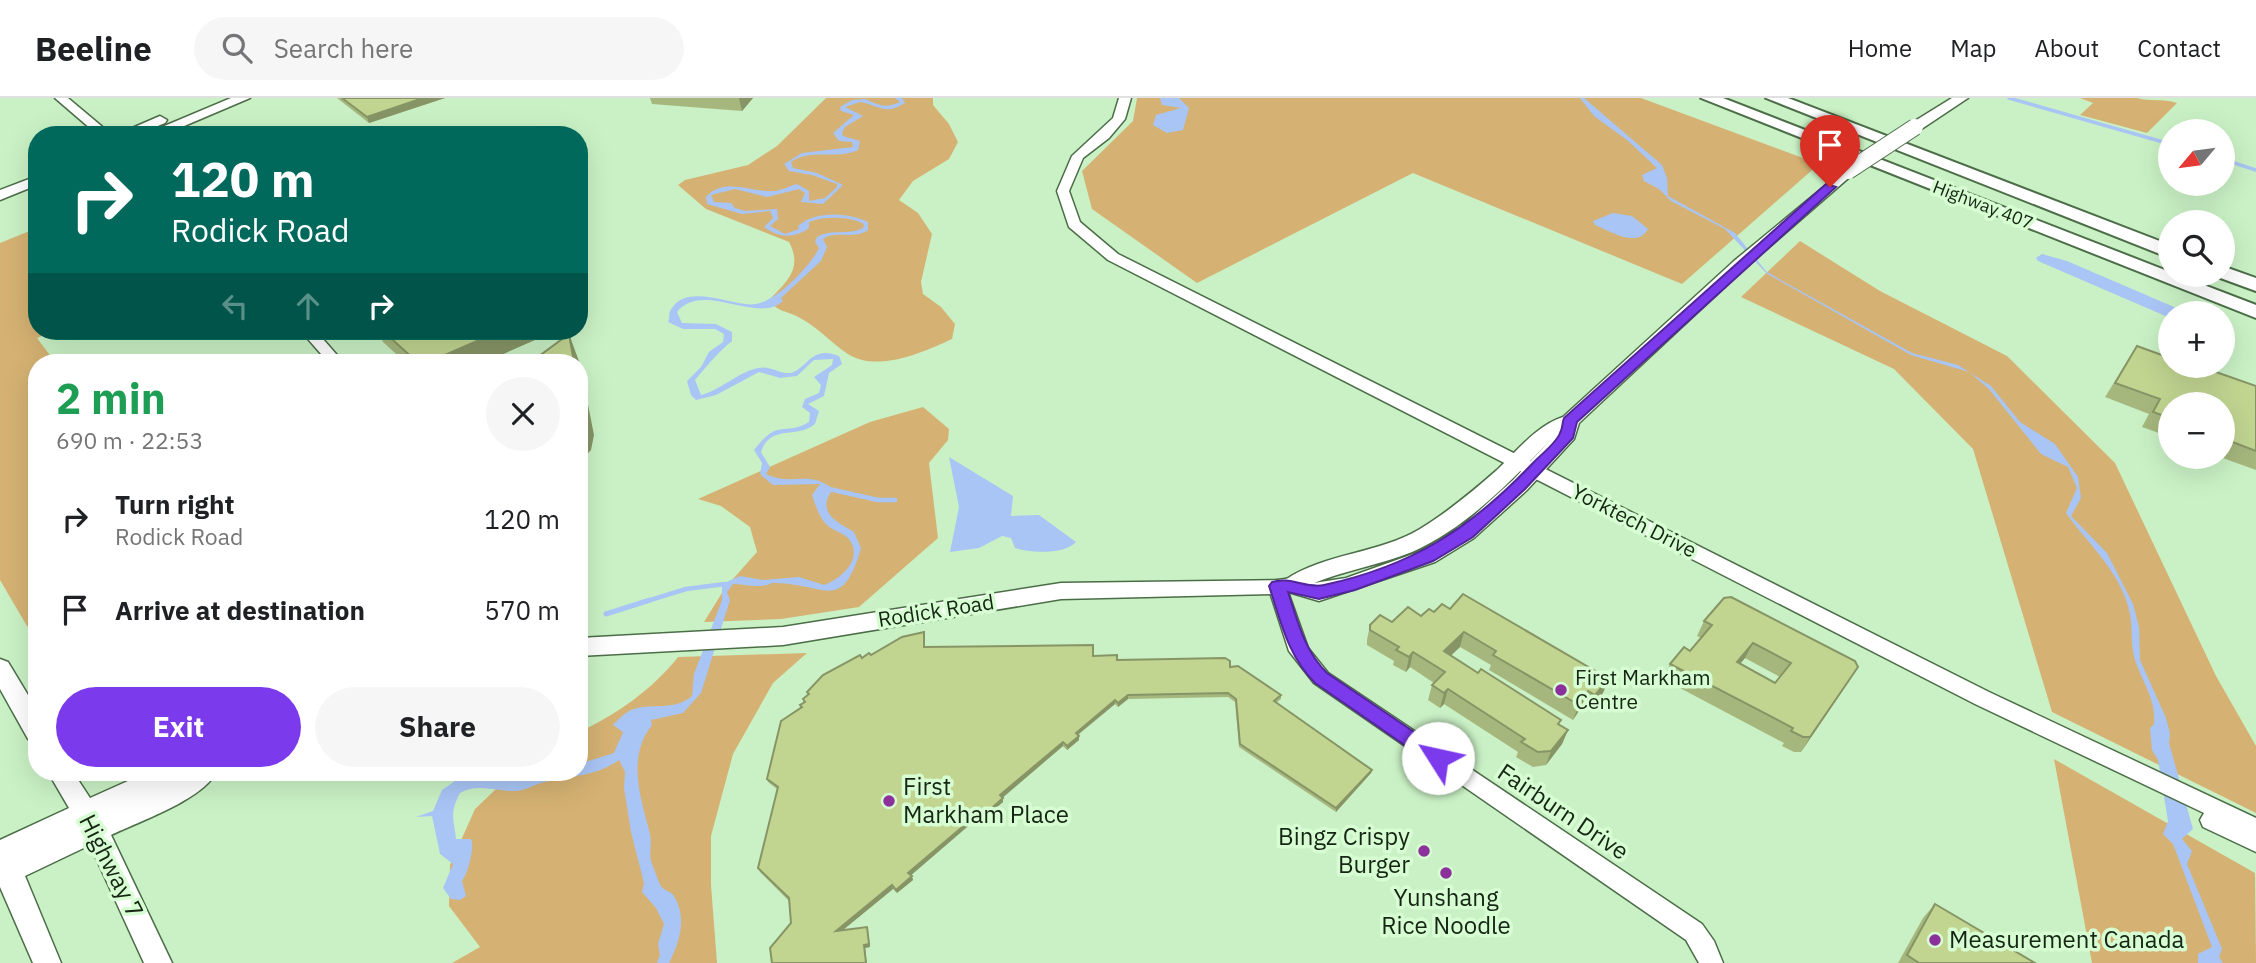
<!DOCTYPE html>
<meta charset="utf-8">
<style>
body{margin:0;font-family:"IBM Plex Sans",sans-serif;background:#f6f6f6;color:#202124;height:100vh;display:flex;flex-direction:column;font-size:26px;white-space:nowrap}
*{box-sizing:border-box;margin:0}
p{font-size:23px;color:#757577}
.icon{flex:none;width:38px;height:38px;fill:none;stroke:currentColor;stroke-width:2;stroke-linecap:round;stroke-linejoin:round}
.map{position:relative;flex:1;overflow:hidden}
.details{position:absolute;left:28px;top:256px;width:560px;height:427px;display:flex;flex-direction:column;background:#fff;border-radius:28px;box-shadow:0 7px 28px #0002}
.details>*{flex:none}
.guide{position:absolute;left:28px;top:28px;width:560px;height:214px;border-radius:28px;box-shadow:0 7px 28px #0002;background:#00695c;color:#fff;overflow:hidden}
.needle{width:46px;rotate:241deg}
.tools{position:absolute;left:2158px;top:21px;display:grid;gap:14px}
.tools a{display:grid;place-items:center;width:77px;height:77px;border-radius:50%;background:#fff;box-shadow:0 7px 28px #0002;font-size:35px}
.pin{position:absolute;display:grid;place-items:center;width:60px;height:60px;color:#fff;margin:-72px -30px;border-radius:50% 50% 50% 0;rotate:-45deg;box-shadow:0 0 7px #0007}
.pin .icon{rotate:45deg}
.me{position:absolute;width:77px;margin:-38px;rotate:305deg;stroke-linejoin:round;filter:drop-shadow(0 0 5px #0008)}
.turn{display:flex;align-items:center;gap:24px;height:147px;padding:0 28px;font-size:32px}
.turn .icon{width:91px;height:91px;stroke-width:2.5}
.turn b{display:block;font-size:49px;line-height:60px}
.lanes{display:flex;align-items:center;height:66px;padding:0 28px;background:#0003;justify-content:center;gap:35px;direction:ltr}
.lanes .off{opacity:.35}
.round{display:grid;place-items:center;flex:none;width:74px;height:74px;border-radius:37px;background:#f6f6f6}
.head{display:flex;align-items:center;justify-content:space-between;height:119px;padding:0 28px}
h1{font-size:42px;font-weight:700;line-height:52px;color:#1e9e55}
.button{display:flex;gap:14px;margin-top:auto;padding:14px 28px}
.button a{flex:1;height:80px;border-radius:42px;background:#7c3aed;color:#fff;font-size:28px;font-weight:700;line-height:80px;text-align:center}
.button a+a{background:#f6f6f6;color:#202124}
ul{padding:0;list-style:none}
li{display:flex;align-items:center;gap:21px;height:91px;padding:0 28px}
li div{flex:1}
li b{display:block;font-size:26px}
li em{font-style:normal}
header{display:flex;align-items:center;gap:42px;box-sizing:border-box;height:98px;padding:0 35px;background:#fff;border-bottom:2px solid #e0e0e0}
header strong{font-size:33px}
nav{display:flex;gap:38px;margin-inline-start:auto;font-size:24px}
.search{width:490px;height:63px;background:#f6f6f6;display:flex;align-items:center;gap:18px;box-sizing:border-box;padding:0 24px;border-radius:38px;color:#757577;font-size:26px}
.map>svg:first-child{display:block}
</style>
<header>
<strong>Beeline</strong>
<div class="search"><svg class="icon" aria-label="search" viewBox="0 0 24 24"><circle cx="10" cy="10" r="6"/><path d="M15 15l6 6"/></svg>Search here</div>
<nav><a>Home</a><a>Map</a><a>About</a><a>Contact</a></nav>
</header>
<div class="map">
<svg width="2256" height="865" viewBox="0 0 2256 865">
<rect width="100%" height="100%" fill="#caf1c5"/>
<g fill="#d5b273">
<path d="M826,0H933V7L949,26L958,44L949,61L913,83L899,102L918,115L932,136L921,184L923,196L941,209L955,226L952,241C924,254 877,275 848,256C831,245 818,229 800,220C787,212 778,215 769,202C787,184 803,170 789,144L706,111L678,87L685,82L748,67L777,48Z"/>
<polygon points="1137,0 1641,0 1819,66 1682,186 1413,75 1197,185 1092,111 1082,73 1133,23"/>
<path d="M2137,0C2151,4 2162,0 2177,5L2147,35L2080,17L2093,5L2080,0Z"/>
<polygon points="37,130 37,233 54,233 37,240 55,264 37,264 37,545 0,482 0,145"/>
<polygon points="1800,143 1880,193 2007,258 2115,365 2216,578 2256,648 2256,715 2052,614 1973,351 1894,271 1741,199"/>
<polygon points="923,309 949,331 948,342 929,365 938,440 859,509 781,521 704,524 725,490 757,454 750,429 721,408 698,401 870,324"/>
<path d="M807,555L773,585L733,656L711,738V787L717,865H452L480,849L449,808L450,767L475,711L514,674H579V634C616,617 653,591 678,559Z"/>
<polygon points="2054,661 2255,775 2256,865 2092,865"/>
</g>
<g fill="#a9c5f5">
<path d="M895,0H902L905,5C884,18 879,7 860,4L845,9L863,18L845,29L842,35L843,38L860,43L858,52C837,62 810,50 791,64L793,70L817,75L843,87L823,106L801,104L805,95L799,91L767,99L735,91L711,97L714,104L731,105L735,110L745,113L777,111L778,121L770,128L785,136L799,131L798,128C815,113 846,114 868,124V132C854,142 836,132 823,141L827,149L821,163L781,200L783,203C757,227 703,182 677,214L682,225L716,226L732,234V243C717,255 707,268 695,282L701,297C721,292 738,274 758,270C771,267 778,276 791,275C809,269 811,247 839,258L842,266L829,275L824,298L808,306L819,313L815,326C797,341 770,326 761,354L770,369L766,376C793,389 808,371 833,391C816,414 835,423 854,434L861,450C842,516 825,486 777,485C768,484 774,486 766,487C756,490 743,486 733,486L727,494L730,502L701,595L683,615L651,622L652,627C626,660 641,700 650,736C652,745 649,755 651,763C652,766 660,787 661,788C664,793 671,793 674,798C687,820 680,843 669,865H657L660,857L658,846L664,826L656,810L642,794L644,785L631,734L624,690L625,674L619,662C595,679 573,677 545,684C534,686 526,693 514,693C494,693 478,685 460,695C449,716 454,721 456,741H471C475,749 468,775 462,783L466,798L460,802L451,801L443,790L453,766L440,756L432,718L416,719L433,713L442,692L468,674L508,677L579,674V666L614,655L623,634L613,627C618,622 624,615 631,612C651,604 674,614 692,598L694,576L722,502V486L740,478L763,482L799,479L824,487C841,481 864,461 849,441C843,434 832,433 826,426C819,419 815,406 812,397L820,386L773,387L760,376L762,365L754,352C779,319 784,339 809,324L810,315L802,309L805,301L819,295L821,287L814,279L832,267L833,261L814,262L797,278L780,280L759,274L716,297L696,302L691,297L687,283L701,269L709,254L723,244L724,236L715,231H683L668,224C671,218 667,216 672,210C689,184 735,210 756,206C777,203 811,167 819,150L815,144L817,139C833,130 848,138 863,130L864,126C850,118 824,118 809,124V130C794,141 779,140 764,129L773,120L770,113L742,116L707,106L706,99C724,78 752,95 775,93C782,92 790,88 797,86L809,93V103L825,100L837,89V86L812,77L789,73L784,66L802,55L853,49L852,44L839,43L833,35L854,17L841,13L840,9L852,2L865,1C879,7 885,11 900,4Z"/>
<polygon points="1160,0 1179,0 1189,10 1183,32 1167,35 1153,27 1156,17 1181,10 1162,7"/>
<path d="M1580,0H1584L1662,67L1667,80L1668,98L1735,135L1766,173L1779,181L1912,255L1958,267L1991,288L2020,324L2055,346L2078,379L2081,400L2071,418L2107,455L2133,506L2139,529L2140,562L2166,620L2170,636L2169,645L2193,731L2182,741L2192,753L2187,766L2222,851L2219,859L2223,865H2198V856L2212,849L2173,746L2163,736L2168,723L2158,662L2152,652L2150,630L2154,626C2156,602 2144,587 2136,565C2130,549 2133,532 2130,516C2122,475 2089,447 2066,415L2077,390L2068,369L2041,356L1989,291L1969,274L1911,257L1766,175L1725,131L1671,103L1659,91L1644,83L1642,77L1657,70L1627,42L1594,18Z"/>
<path d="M1613,115L1632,118L1648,131C1637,151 1610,133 1595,127L1593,123Z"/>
<polygon points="2042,156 2067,163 2188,215 2170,215 2170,220 2038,163 2036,160"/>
<path d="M949,359L1013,398L1011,418L1039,417L1076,444C1064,457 1030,455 1015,450L1011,440L1002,438L979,450L950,454L959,409Z"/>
</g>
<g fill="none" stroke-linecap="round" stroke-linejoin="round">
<g stroke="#a9c5f5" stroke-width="3.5">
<polyline points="2009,0 2170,46"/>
<polyline points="2222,61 2256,72"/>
</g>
<g stroke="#a9c5f5" stroke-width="4.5">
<polyline points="829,391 878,402 895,402"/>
<polyline points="644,504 686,491 725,486"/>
</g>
<polyline stroke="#a9c5f5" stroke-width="5" points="606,516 650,502"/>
<defs>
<g id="minor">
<polygon points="55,0 68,0 112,37 98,37"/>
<polygon points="1119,0 1131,0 1125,21 1109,40 1083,60 1069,93 1080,124 1118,156 1989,594 2256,720 2256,754 2203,729 2200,722 2204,715 1975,606 1108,162 1069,129 1057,93 1072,58 1113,20"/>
<polygon points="301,233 316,233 343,264 328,264"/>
<polygon points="1292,480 1298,482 1301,487 1298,492 1288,494 1308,550 1328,575 1702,826 1714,843 1723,865 1699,865 1686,842 1314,585 1289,553 1268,488 1271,483"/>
</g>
<g id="major">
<polygon points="231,0 250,0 163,37 143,37"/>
<polygon points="1952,0 1968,0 1920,32 1910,32 1910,26"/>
<polygon points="160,18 167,22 165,25 136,37 116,37"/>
<path d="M1848,69L1855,73L1853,76L1746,169L1579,325L1574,341L1527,392L1474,440L1435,464L1319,503L1285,493L1277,496L1061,501L783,547L579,558V540L783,529L1061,485L1285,482C1325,455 1378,456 1420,431C1448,414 1473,393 1497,372C1518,352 1536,328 1563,319L1734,163ZM1558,334L1513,382L1460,430L1419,454L1346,480L1314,485C1346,472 1380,467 1412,454C1469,429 1516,378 1558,334Z"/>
<polygon points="37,78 37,87 0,102 0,92"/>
<polygon points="0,561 8,564 37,612 37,644 28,641 0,591"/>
<path d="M48,674H73L90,700L148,674H216C204,701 138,724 111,737L172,865H144L90,747L25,778L61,865H33L0,789V742L69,710Z"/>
</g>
<g id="highway">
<polygon points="1701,0 1723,0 2170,174 2170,177 2178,177 2256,207 2256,220"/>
<polygon points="1766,0 1788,0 2170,147 2170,160"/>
<polygon points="2222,168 2256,180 2256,193 2215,178 2222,177"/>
</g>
</defs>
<use href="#minor" stroke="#4b6d47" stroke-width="3"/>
<use href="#major" stroke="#4b6d47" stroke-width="3"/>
<use href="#highway" stroke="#4b6d47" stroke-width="4"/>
<use href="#minor" fill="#fff" fill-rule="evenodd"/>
<use href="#major" fill="#fff" fill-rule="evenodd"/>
<use href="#highway" fill="#fff" fill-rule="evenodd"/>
<defs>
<polyline id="major-bridge" points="1848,73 1915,29"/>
</defs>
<use href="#major-bridge" stroke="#4b6d47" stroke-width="18" stroke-linecap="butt"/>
<use href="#major-bridge" stroke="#fff" stroke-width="16"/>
</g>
<g fill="#a6b77d" fill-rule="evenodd">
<polygon points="337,0 445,0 369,25"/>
<polygon points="650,0 753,0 742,13 652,6"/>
<polygon points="378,233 534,233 537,241 485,264 405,264 383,244"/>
<polygon points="2137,248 2256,288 2256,372 2220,359 2222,359 2222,306 2170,306 2170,339 2142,329 2149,316 2105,299"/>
<polygon points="1429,511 1603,595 1589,612 1582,608 1573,622 1489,572 1491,567 1460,549 1451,557 1568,632 1562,646 1546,667 1533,669 1516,659 1518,654 1444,606 1440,610 1428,602 1432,587 1434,585 1410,569 1406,574 1393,567 1394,563 1367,547 1367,542 1370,527 1392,524 1421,518"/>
<path d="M1704,523L1849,583L1801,654H1794L1782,648L1784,645L1663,581L1670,566L1690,553L1701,540L1697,538ZM1745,560L1780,579L1775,585L1740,566Z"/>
<polygon points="924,534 925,549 1093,558 1117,562 1230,569 1281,597 1281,601 1276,605 1372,672 1371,675 1336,714 1239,649 1235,604 1228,599 1128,601 1118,609 1115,606 1078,637 1079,642 1067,652 1063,648 1002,700 1003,704 976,727 974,723 911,777 913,782 897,795 893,791 843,832 868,832 870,849 865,850 867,865 772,865 791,825 789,803 760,774 758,770 777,691 768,684 767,681 801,610 800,607 804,605 803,601 808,597 807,594 862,560"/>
<polygon points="1935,806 2035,865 1898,865 1923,820"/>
</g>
<g fill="#879566">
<polygon points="423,0 445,0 369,25 367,19"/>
<polygon points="739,0 753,0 742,13"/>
<polygon points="500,233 534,233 537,241 485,264 429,264"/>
<polygon points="569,236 580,266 594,337 591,352 579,365 579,264 574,264"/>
<polygon points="1464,534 1460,549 1440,568 1444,553"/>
<polygon points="1753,545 1745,560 1729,579 1737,564"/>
<polygon points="1413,554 1410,569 1406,574 1409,559"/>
<polygon points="1858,569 1849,583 1801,654 1810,639"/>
<polygon points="1609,581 1603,595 1589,612 1595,597"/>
<polygon points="1448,591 1444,606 1440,610 1444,595"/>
<polygon points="1588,593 1582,608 1573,622 1579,607"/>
<polygon points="1128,597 1128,601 1118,609 1118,605"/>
<polygon points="1115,602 1115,606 1076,638 1076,635"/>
<polygon points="1568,632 1562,646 1546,667 1551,653"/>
<polygon points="1079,638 1079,642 1067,652 1067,648"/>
<polygon points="1063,644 1063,648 1001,701 1000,697"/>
<polygon points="1372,672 1371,675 1336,714 1336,710"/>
<polygon points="1003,700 1003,704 976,727 976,724"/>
<polygon points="973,720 974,723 909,779 908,775"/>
<polygon points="912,778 913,782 897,795 896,792"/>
<polygon points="892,787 893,791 838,836 836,833"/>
<polygon points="867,829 870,849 865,850 866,865 864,847"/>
</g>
<g fill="#c1d591" stroke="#879566" stroke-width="2" fill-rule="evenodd">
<polygon points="342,0 423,0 367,19"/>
<polygon points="383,233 500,233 429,264 417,264"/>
<polygon points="569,236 574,264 531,264"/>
<polygon points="2137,248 2170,260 2170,268 2199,268 2256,288 2256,353 2222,340 2222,306 2170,306 2170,320 2153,314 2160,301 2115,285"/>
<polygon points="579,289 583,307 579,320"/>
<polygon points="1463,496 1609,581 1595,597 1588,593 1579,607 1493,557 1496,553 1464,534 1444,553 1478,575 1481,571 1561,622 1558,626 1568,632 1551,653 1538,654 1521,644 1525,641 1448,591 1444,595 1432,587 1445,574 1413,554 1409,559 1396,552 1399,549 1370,532 1370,527 1380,517 1392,524 1408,509 1421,518 1429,511 1434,514 1442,506 1450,511"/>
<path d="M1731,499L1855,563L1858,569L1810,639H1803L1791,633L1793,630L1670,566L1684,549L1690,553L1712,527L1704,523L1724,500ZM1753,545L1791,565L1775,585L1737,564Z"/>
<polygon points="924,534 924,549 1093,547 1093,558 1117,557 1117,562 1225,560 1230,563 1230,569 1238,568 1281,597 1274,603 1372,672 1336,710 1240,646 1236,601 1228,595 1128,597 1118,605 1115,602 1076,635 1079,638 1067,648 1063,644 1000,697 1003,700 976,724 973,720 908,775 912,778 896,792 892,787 836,833 867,829 869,846 864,847 866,865 772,865 770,850 791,825 789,800 758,770 778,689 767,681 781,623 802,609 800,607 805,604 803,601 809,596 807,594 823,577 860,557 862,560 869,555 871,557 902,539"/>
<polygon points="1935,806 2035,865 1919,865 1907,857"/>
</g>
<path fill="#7c3aed" stroke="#51269a" stroke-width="2" d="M1826,86L1836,89L1577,324L1573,340L1525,391L1473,439L1433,463L1355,492L1319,501L1288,494C1298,524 1304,552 1327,575L1445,655L1448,660L1445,666H1432L1315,585C1288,558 1281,524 1269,488L1272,484C1290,478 1306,491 1324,487C1412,468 1470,431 1532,366C1540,357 1556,346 1560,335C1563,330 1562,325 1564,320Z"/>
<g fill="#8c309b" stroke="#d7fed2" stroke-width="2.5">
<circle cx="1561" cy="592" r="7"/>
<circle cx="889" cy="703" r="7"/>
<circle cx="1424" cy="753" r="7"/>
<circle cx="1446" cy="775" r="7"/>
<circle cx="1935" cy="842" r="7"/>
</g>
<g text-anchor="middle" stroke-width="7" stroke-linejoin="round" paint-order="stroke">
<g font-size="18" fill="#172515" stroke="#d7fed2">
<text transform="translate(1983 107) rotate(21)" y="6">Highway 407</text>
</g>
<g font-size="21" fill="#172515" stroke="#d7fed2">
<text transform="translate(1634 423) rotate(27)" y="7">Yorktech Drive</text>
<text transform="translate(936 513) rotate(-9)" y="7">Rodick Road</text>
</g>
<g font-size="21" fill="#172515" stroke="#d7fed2" text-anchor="start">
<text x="1575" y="587">First Markham<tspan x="1575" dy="24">Centre</tspan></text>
</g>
<g font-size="24" fill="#172515" stroke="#d7fed2" text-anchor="start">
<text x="903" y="697">First<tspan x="903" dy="28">Markham Place</tspan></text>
<text x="1410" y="747" text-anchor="end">Bingz Crispy<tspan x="1410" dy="28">Burger</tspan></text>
<text x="1446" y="808" text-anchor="middle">Yunshang<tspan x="1446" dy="28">Rice Noodle</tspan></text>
<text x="1949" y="850">Measurement Canada</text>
</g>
<g font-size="24" fill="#172515" stroke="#d7fed2">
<text transform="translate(1563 714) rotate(34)" y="8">Fairburn Drive</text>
<text transform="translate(111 768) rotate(63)" y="8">Highway 7</text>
</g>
</g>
</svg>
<div class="tools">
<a><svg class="needle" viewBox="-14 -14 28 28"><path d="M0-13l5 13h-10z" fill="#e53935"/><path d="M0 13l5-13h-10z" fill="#757577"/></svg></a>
<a><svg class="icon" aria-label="search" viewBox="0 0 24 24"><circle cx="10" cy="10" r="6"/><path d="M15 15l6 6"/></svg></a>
<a>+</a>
<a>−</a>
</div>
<div class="pin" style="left:1830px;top:89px;background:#d93025"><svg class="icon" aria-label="arrive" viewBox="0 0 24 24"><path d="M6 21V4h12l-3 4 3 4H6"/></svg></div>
<svg class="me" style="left:1438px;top:660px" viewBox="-20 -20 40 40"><circle r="19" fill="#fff"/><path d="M0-13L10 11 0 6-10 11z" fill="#7c3aed"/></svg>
<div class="guide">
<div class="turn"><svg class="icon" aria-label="right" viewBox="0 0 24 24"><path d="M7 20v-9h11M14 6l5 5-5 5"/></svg><div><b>120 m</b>Rodick Road</div></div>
<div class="lanes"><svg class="icon off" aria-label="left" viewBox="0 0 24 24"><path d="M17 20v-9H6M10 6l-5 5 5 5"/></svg><svg class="icon off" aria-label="ahead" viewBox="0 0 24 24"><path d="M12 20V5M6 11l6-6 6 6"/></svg><svg class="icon" aria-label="right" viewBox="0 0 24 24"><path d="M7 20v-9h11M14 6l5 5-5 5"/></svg></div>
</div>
<section class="details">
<div class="head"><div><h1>2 min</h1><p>690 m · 22:53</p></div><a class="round"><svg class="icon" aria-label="close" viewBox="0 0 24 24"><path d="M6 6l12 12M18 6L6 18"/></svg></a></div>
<ul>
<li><svg class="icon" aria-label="right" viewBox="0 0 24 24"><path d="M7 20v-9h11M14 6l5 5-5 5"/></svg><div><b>Turn right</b><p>Rodick Road</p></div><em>120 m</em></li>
<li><svg class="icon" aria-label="arrive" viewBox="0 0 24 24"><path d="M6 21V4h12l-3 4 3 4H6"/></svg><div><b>Arrive at destination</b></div><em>570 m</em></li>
</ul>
<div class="button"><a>Exit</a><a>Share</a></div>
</section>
</div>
